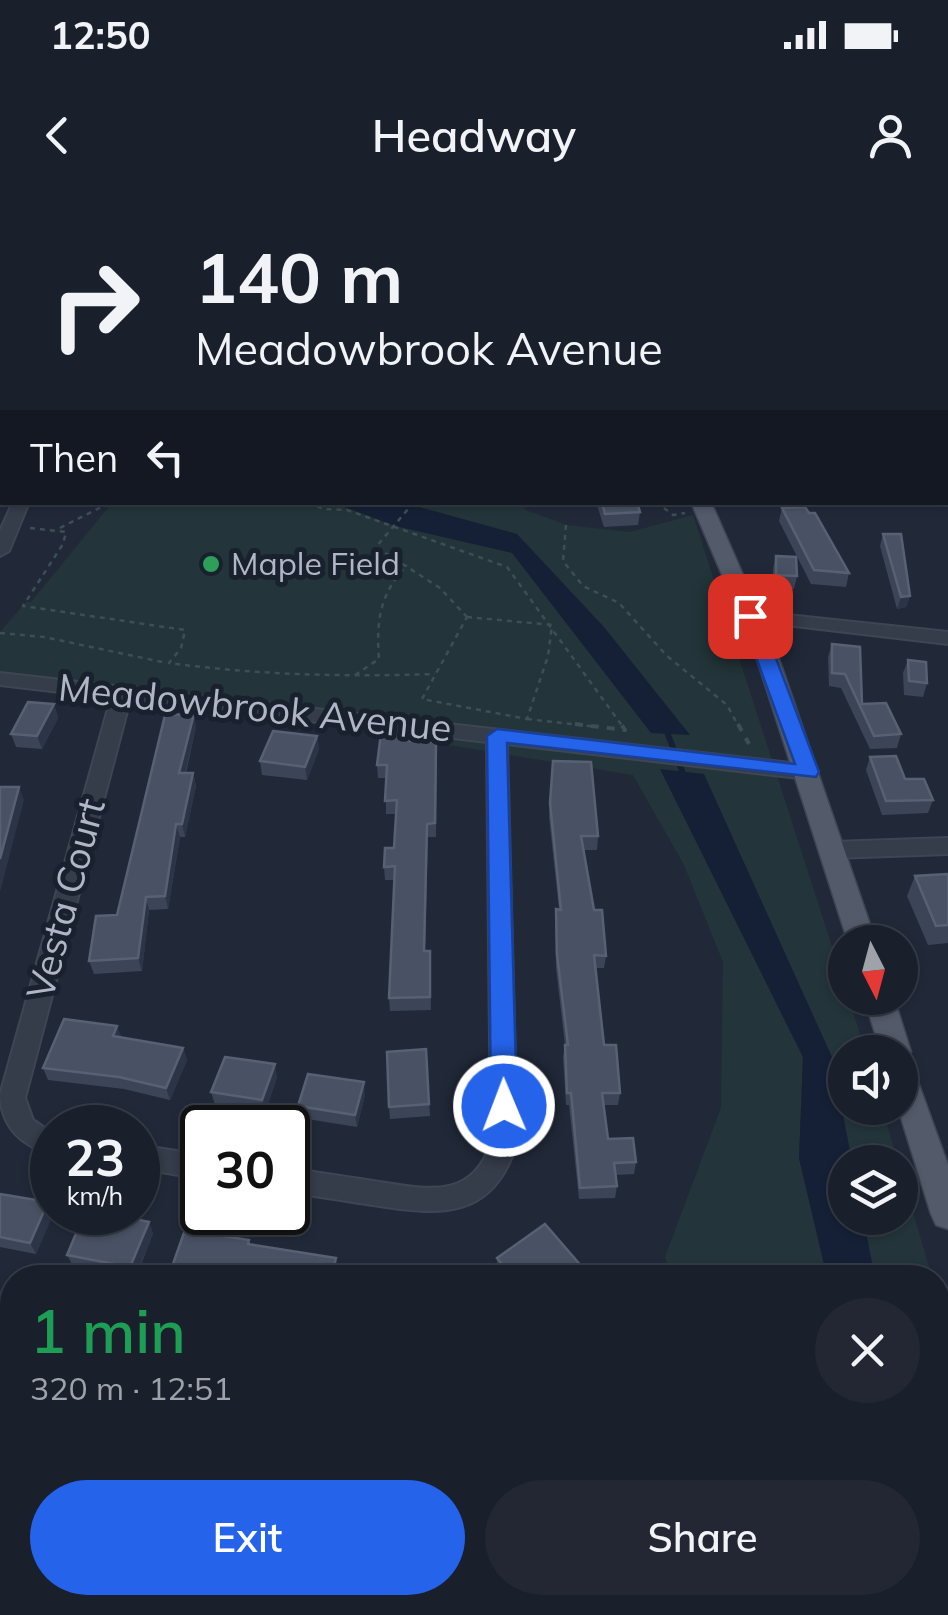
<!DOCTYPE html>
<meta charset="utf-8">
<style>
body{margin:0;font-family:Mulish,sans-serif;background:#222733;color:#f1f3f6;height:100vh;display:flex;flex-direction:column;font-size:38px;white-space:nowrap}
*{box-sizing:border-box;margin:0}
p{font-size:32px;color:#9fa2a9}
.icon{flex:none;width:55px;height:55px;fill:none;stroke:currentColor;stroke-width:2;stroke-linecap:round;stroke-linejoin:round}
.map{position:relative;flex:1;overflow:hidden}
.panel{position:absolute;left:0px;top:1065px;width:950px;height:350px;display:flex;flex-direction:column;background:#191f2b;border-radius:40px 40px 0 0;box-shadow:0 2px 8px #0004,0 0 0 2px #373d47}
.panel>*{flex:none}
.top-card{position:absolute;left:0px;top:0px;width:950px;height:305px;box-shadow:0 2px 8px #0004,0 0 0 2px #373d47;background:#191f2b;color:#f1f3f6;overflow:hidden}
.needle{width:65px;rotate:174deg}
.fabs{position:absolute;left:828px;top:725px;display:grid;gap:20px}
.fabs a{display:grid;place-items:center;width:90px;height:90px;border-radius:50%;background:#191f2b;box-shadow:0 2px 8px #0004,0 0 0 2px #373d47;font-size:50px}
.speed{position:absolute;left:30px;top:905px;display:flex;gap:20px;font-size:50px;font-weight:700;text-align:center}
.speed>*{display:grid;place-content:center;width:130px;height:130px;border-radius:50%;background:#191f2b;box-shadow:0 2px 8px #0004,0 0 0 2px #373d47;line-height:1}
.speed small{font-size:25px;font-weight:400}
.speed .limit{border:5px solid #111;border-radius:15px;background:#fff;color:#111}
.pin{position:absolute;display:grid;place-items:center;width:85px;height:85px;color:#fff;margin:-42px;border-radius:20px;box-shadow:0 5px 15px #0006}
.me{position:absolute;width:110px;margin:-55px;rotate:359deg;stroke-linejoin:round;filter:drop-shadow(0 0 8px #0008)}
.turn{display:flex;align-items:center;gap:35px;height:210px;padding:0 30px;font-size:45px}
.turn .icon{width:130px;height:130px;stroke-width:2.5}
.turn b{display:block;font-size:70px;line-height:85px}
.then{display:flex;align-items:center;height:95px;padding:0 30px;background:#0003;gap:20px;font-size:38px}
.round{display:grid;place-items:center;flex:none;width:105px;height:105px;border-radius:52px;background:#222733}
.head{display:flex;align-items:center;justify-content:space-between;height:170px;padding:0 30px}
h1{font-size:60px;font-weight:600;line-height:75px;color:#1e9e55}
.button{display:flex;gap:20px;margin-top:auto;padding:20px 30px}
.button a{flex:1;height:115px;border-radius:60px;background:#2563eb;color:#fff;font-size:40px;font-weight:600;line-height:115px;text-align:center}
.button a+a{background:#222733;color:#f1f3f6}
.status{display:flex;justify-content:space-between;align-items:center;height:70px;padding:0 50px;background:#191f2b;direction:ltr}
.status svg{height:28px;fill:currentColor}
header{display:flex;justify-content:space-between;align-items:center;height:130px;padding:0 30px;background:#191f2b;font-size:45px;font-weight:600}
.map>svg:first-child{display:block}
</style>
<div class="status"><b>12:50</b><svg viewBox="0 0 49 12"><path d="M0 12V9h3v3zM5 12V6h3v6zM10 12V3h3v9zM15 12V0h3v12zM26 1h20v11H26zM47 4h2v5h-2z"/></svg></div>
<header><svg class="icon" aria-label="back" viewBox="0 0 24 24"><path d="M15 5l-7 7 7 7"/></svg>Headway<svg class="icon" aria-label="person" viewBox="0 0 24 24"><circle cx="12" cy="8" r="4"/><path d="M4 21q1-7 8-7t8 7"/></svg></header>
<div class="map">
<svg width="948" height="1415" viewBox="0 0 948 1415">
<rect width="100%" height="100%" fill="#212939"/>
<g fill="#23353a">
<polygon points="112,303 522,303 526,310 566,325 630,332 693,315 866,852 845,852 845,908 882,908 898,962 852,962 832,857 661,570 803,857 799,958 827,1077 671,1077 665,1057 721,908 723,762 684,665 633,575 0,472 0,432 26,402 31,402"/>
<polygon points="900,968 932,1077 874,1075 863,1018 900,1018"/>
<polygon points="938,1095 948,1130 948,1261 938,1223"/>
<polygon points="938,1345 948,1369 948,1415 836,1415 832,1403 938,1402"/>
</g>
<g fill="#152036">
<polygon points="334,303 405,303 517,334 604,427 690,535 651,533 512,353 395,326"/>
<polygon points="660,569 704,574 832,857 852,962 845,962 845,1018 863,1018 875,1077 827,1077 799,958 803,857"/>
<polygon points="938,1223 948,1261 948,1369 938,1345"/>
</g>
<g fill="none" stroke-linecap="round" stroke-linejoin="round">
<polyline stroke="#152036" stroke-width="4" points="166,0 173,2"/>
<polyline stroke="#152036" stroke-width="6" points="665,527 684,576"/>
<defs>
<g id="minor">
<polygon points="77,0 89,0 90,2 79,2"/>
<polygon points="410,0 428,0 430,2 412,2"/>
<polygon points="486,0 603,0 485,2"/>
<polygon points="793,0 806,0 808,2 795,2"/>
<rect x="0" y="192" width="2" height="8"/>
<polygon points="13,302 29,302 9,351 0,356 0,331"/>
<polygon points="750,411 948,432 948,444 744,420 741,416"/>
<path d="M0,473L808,565L818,572L808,579L507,544L517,942C494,1020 441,1016 373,1005C345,1001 316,996 288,992V968C316,972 345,977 373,981C422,988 472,1003 491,942L487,542L130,500L25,898L33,920L52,933V955C22,945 2,929 0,895L111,498L0,485Z"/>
<polygon points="948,638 948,654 833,658 822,650 833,642"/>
<polygon points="138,945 202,955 202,979 138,968"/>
</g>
<g id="major">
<rect x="590" y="0" width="14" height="2"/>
<polygon points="0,86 2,87 2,97 0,96"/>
<polygon points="691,302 711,302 776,450 876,742 848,742 754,450"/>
<polygon points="864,798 894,798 911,852 909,857 948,965 948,1029 936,1025 931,1014 898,908 900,852 881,852"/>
</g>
</defs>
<use href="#minor" stroke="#3e4553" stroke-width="4"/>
<use href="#major" stroke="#3e4553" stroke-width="3"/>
<g stroke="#3c4f53" stroke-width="2.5" stroke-dasharray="5 5" stroke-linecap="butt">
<polyline points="117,2 122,0"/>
<polyline points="308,302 323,309 347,310 507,367 623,527"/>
<polyline points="414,302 376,347 440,388 467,417"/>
<polyline points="656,302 673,315 685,313"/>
<polyline points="566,325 563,361 583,386 619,403 667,456 727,505 739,527"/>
<path d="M30,328L66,332L63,344L23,406L185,430L181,448L169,463C258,475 345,477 435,474"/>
<polyline points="60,328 111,302"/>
<polygon points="467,417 552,425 548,456 527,519 422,499"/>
<polyline points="0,433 44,437 167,463"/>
<path d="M355,475L379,459C376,420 380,394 407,365"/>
<polyline points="527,519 598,527"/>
</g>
<g stroke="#3c4f53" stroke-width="4" stroke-dasharray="8 8" stroke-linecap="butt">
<polyline points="575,524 625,530 621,524"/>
<polyline points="738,524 749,544"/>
</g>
<use href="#minor" fill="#353c4a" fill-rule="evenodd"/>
<use href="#major" fill="#535a6a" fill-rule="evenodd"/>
</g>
<g fill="#3c4558">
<polygon points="596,302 637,302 640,312 638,325 604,327"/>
<polygon points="782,308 849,373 846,387 811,384 779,321"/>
<polygon points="883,334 910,396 906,407 897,409 880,346"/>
<polygon points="776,356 797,376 794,389 773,388 773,369"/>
<polygon points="832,444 862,504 901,534 897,548 870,549 841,488 829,486 828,457"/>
<polygon points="908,460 927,483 923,497 904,495 903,473"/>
<polygon points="54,504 58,518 42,549 16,547 11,534"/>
<polygon points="196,527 186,573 193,573 196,586 185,637 180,637 168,709 149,710 142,771 94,774 89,761 117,715"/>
<polygon points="317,536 319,549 307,580 262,575 260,561"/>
<polygon points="412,541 437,555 436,637 428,637 425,751 430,751 431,810 390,811 389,798 395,680 385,680 384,667 394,648 396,614 386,614 386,578 378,578 377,565"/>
<polygon points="870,557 933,600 928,613 882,615 866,570"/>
<polygon points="553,561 598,636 597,650 584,650 594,710 606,756 604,768 595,768 604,845 620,893 618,905 604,905 608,939 636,962 634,974 616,975 617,986 615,998 579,999 569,905 566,905 563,857 565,845 556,768 555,723 556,709 559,709 549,617"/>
<polygon points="948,674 948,743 928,745 907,696 915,676"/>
<polygon points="121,837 183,848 187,860 170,900 124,889 48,880 43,868"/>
<polygon points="426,849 430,916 390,919 389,907"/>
<polygon points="277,877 265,913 215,905 211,892"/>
<polygon points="365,895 357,927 301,918 298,906"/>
<polygon points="0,994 53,1012 36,1054 0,1047"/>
<polygon points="153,1033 136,1078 73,1066 67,1055"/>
<polygon points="497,1058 582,1078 503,1078 497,1069"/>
</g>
<g fill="#2c3547">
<polygon points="28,0 42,0 40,2 26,2"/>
<polygon points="910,396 906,407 897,409 901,397"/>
<polygon points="54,504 58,518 42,549 37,536"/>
<polygon points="194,514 196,527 182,586 179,573"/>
<polygon points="317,536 319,549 307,580 305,567"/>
<polygon points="193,573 196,586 185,637 182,624"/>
<polygon points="19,587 24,600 0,692 0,659"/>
<polygon points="176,624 180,637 168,709 165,696"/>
<polygon points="146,697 149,710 142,771 138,758"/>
<polygon points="117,826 122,838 113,836"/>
<polygon points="183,848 187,860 170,900 166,888"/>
<polygon points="275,864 277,877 265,913 262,900"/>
<polygon points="364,882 365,895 357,927 355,915"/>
<polygon points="48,1002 54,1013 36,1054 30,1043"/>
<polygon points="149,1022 153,1033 135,1078 130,1067"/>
<polygon points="336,1058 339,1072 338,1078 331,1078"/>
<polygon points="583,1068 582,1078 570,1078"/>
</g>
<g fill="#485264" stroke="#586173" stroke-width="2.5">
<polygon points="1,0 28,0 26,2 2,2 2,59 0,59 0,3"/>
<rect x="643" y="0" width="34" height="2"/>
<polygon points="737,0 750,0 754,2 737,2"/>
<polygon points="842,0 874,0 876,2 856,2 856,0 842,1"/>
<polygon points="602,302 637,302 640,312 605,314"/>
<polygon points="805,307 809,313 815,313 849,373 814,370 782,308"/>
<polygon points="883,334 901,334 910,396 901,397"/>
<polygon points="776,356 796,357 797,376 776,375"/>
<polygon points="832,444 860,447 862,504 886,503 901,534 874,536 845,474 832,473"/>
<polygon points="908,460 926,462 927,483 909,481"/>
<polygon points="28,502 54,504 37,536 11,534"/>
<polygon points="194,514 179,573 193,573 182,624 176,624 165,696 146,697 138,758 89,761 96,716 117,715 165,515"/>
<polygon points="382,525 412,526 410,541 436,542 435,623 427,624 424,751 430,751 430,797 389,798 395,666 384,667 385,648 394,648 397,600 385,601 387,565 377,565"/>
<polygon points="273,531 317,536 305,567 260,561"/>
<polygon points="896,556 905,579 924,579 933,600 886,601 870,557"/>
<polygon points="553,561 591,562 598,636 581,636 594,710 602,710 606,756 594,755 604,845 616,845 620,893 602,893 608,939 633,938 636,962 614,963 617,986 580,988 571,893 567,893 565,845 568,845 557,755 556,709 561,710 550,603"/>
<polygon points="0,587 19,587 0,659"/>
<polygon points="948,674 948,725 936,726 915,676"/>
<polygon points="64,819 117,826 113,836 183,848 166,888 119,877 43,868"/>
<polygon points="426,849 429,904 389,907 387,852"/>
<polygon points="225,857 275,864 262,900 211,892"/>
<polygon points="308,874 364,882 355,915 298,906"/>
<polygon points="0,994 48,1002 30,1043 0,1037"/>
<polygon points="85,1012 100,1012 149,1022 130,1067 67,1055"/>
<polygon points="545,1024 583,1068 570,1078 513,1078 497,1058"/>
<polygon points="185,1030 249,1040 248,1044 336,1058 331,1078 168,1078"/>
<polygon points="386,1066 456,1068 455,1078 385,1078"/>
</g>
<polygon fill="#2563eb" stroke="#184099" stroke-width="2.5" points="750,410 760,416 819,572 816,577 507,543 517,906 513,913 504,917 495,913 491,906 487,536 497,529 795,564 741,416"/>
<circle fill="#2e9e5b" stroke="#1a212e" stroke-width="4" cx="211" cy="364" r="10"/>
<g text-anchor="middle" stroke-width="10" stroke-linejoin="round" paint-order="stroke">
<g font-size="32" fill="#b0b6c6" stroke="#1a212e" text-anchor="start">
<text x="231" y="375">Maple Field</text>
</g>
<g font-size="38" fill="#b0b6c6" stroke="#1a212e">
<text transform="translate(255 508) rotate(6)" y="13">Meadowbrook Avenue</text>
<text transform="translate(66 699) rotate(-75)" y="13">Vesta Court</text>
</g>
</g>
</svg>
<div class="fabs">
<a><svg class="needle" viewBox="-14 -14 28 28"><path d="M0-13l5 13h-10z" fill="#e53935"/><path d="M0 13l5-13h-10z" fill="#9fa2a9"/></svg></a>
<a><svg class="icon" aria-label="sound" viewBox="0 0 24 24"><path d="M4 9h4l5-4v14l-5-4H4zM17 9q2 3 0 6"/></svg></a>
<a><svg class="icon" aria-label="layers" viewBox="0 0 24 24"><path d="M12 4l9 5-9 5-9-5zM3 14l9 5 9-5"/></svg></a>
</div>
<div class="speed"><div>23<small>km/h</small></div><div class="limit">30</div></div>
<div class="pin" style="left:750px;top:416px;background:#d93025"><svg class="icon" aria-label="arrive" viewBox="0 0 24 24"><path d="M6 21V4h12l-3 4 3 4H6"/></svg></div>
<svg class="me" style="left:504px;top:906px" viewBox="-20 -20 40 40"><circle r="17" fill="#2563eb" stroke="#fff" stroke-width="3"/><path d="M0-11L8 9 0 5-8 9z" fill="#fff"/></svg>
<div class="top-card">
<div class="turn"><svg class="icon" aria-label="right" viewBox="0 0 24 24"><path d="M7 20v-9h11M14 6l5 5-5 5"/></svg><div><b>140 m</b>Meadowbrook Avenue</div></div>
<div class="then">Then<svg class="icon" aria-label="left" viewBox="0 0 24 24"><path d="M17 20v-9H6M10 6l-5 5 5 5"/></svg></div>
</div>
<section class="panel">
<div class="head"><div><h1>1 min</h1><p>320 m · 12:51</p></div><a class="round"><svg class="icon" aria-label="close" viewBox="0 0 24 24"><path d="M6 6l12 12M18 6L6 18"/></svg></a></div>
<div class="button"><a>Exit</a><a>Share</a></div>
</section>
</div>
